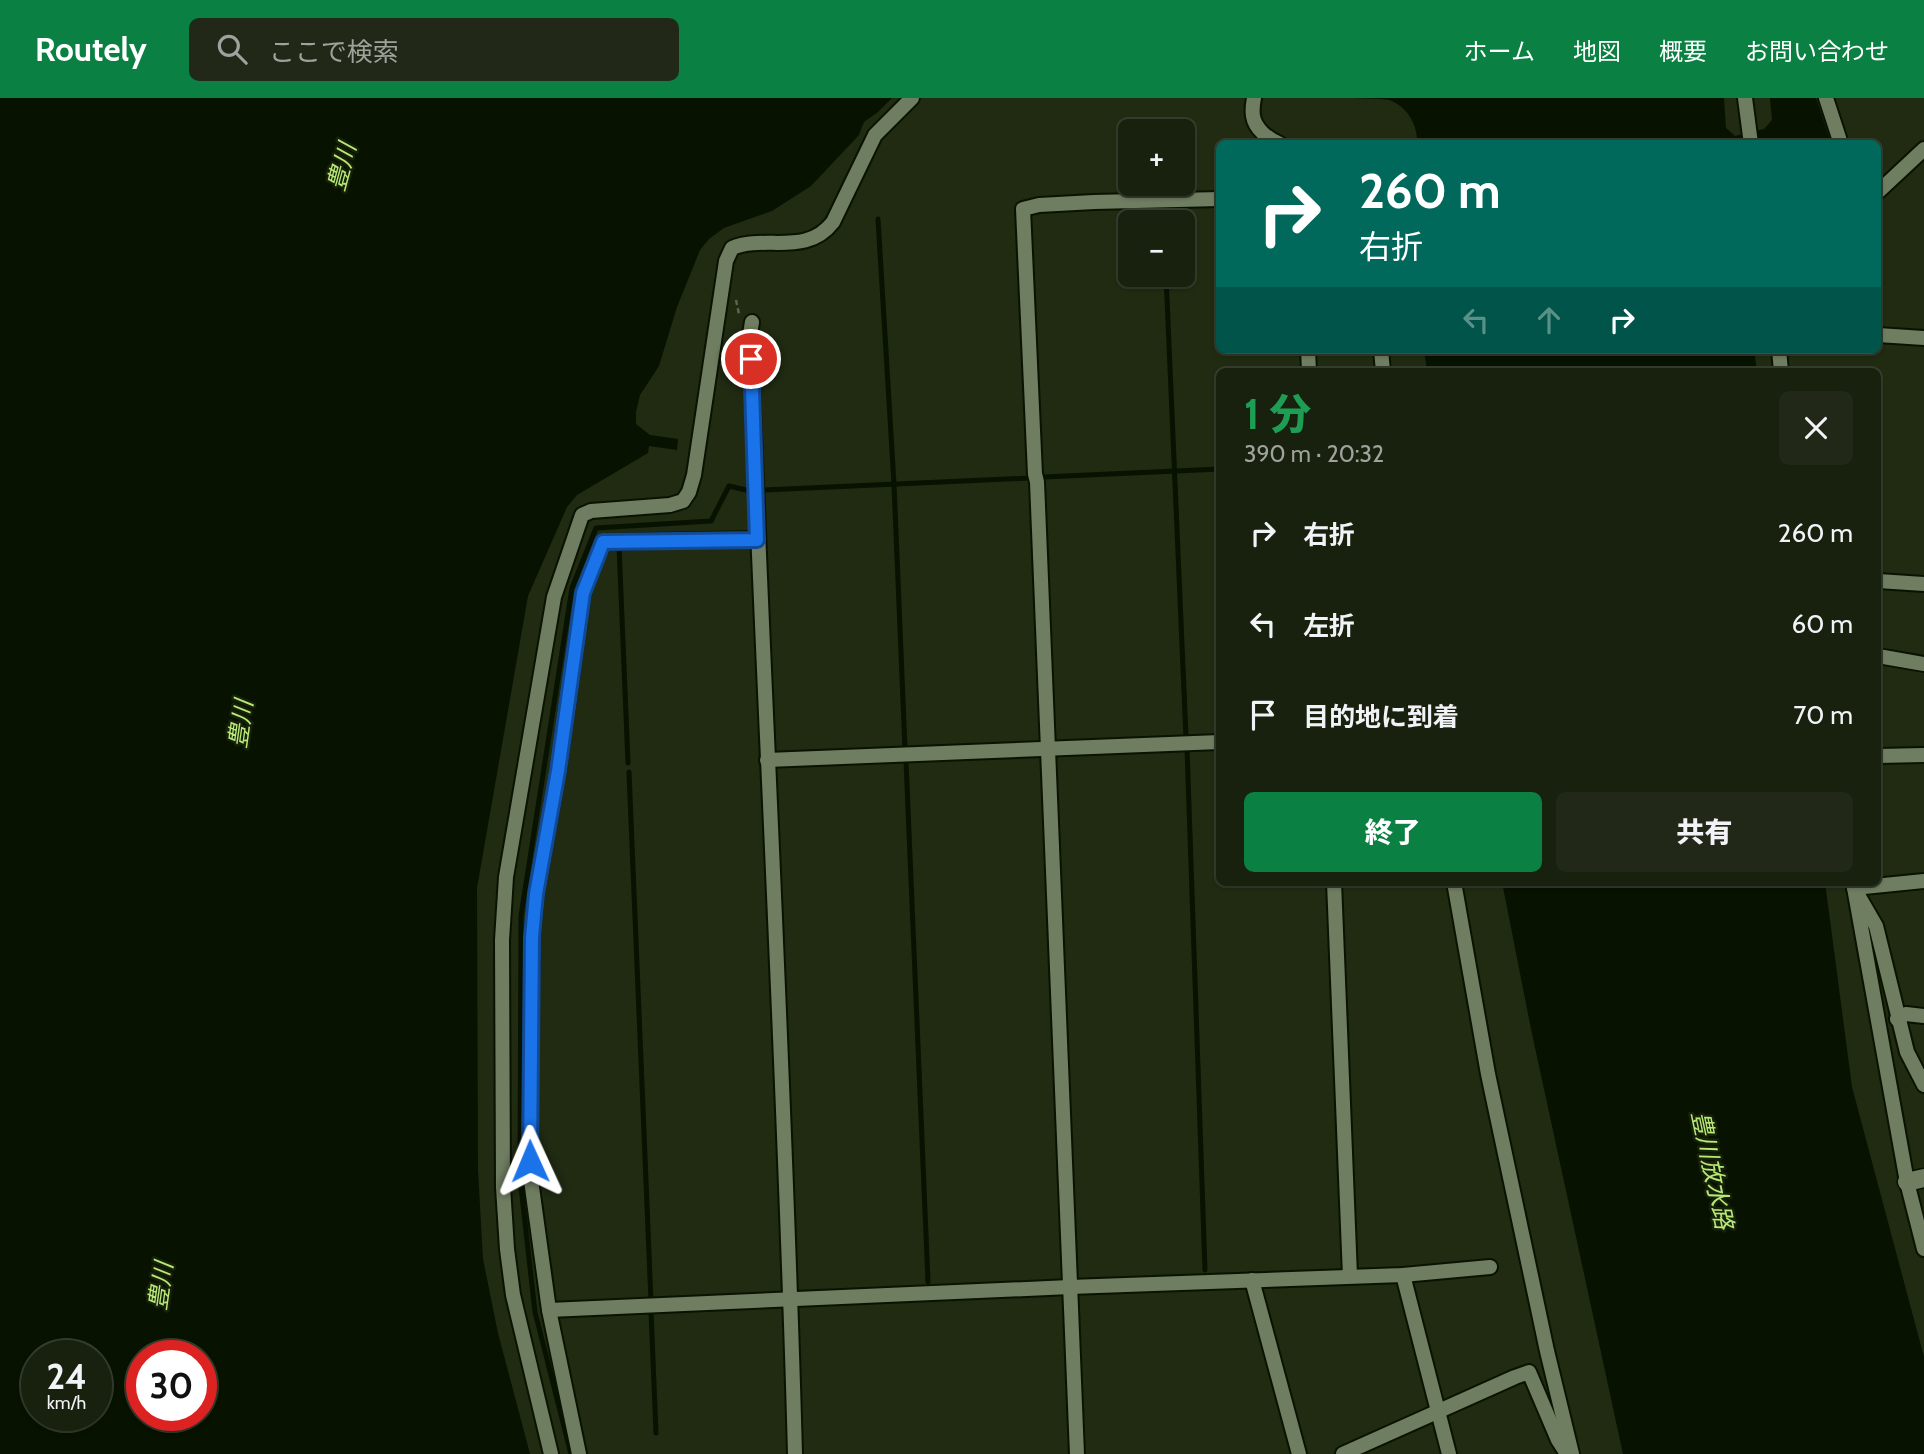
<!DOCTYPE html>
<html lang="ja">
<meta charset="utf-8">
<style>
body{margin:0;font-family:Cabin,"Noto Sans JP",sans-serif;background:#212817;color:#f1f3f6;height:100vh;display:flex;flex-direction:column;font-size:26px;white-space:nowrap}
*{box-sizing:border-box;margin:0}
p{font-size:23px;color:#9fa39e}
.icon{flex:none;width:38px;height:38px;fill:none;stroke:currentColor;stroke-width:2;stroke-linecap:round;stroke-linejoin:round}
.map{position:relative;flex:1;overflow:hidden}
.panel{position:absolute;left:1216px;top:270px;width:665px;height:518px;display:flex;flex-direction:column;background:#18200e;border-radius:10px;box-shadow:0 2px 5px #0004,0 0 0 2px #363e2e}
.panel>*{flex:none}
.top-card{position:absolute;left:1216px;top:42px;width:665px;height:214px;border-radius:10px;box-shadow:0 2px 5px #0004,0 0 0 2px #363e2e;background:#00695c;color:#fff;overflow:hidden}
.buttons{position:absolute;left:1118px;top:21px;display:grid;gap:14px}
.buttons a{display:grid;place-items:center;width:77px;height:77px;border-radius:10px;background:#18200e;box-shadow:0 2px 5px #0004,0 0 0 2px #363e2e;font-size:35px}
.speed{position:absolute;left:21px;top:1242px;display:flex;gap:14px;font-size:35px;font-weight:700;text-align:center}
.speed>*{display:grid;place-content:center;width:91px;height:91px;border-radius:50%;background:#18200e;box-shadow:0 2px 5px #0004,0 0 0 2px #363e2e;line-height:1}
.speed small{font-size:18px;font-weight:400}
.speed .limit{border:10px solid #d22;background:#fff;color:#111}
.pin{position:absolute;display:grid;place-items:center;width:60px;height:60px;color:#fff;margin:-30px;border:4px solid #fff;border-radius:50%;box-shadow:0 2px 7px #0007}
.me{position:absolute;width:77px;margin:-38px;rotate:359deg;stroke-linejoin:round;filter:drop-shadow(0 0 5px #0008)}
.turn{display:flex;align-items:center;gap:24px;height:147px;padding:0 28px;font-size:32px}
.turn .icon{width:91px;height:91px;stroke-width:2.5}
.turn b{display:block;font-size:49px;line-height:60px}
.lanes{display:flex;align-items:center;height:66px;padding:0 28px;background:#0003;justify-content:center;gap:35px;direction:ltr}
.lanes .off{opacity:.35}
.round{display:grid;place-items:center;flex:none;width:74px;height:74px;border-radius:10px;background:#212817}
.overview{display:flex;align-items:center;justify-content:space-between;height:119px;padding:0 28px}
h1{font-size:42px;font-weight:800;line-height:52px;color:#1e9e55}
.button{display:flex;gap:14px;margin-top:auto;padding:14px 28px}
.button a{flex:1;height:80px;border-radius:10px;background:#0b8043;color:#fff;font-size:28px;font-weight:800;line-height:80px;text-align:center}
.button a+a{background:#212817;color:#f1f3f6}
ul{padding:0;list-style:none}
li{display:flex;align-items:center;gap:21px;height:91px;padding:0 28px}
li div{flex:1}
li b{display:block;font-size:26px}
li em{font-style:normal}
header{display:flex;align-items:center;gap:42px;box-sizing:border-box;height:98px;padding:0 35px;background:#0b8043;color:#fff}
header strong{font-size:33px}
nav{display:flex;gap:38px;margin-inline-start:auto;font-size:24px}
.search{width:490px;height:63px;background:#212817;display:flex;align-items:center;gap:18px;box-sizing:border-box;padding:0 24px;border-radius:10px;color:#9fa39e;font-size:26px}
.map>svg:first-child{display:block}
</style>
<header>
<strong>Routely</strong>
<div class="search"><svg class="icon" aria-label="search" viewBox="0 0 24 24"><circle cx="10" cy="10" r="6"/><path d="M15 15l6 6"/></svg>ここで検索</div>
<nav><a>ホーム</a><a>地図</a><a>概要</a><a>お問い合わせ</a></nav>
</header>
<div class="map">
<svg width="1924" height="1356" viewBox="0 0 1924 1356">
<rect width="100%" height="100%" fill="#202b12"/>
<g fill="#081200" fill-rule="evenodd">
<path d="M0,0H892L878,14L864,24L859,37L811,88L772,113L724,130L709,141L700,152L677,209L659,268L640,297L636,314V326L650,337L678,341L677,352L649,348L648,355L577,397L567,409L528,498L477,790L478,1072L483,1161L498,1235L530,1356H0ZM96,1258V1318H37V1258ZM201,1258V1318H142V1258Z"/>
<path d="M1355,0H1724L1726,30L1735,38L1764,31L1772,22L1770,0H1816L1831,45H1769L1765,41L1738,44L1737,46L1417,45C1418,27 1407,8 1389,2C1379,0 1365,1 1355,0Z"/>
<polygon points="1424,252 1754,252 1757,273 1427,273"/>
<polygon points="1502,784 1825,784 1852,989 1924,1259 1924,1356 1623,1356 1531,931"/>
</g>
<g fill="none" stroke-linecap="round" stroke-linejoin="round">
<g stroke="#081200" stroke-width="5">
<polyline points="1162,109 1163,124"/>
<polyline points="878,121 894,386 905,650"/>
<polyline points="1166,177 1186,639"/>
<polyline points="1044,379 1220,371"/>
<polyline points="764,392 1030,380"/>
<polyline points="619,448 628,665"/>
<polyline points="1187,650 1205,1172"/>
<polyline points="906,663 928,1184"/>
<polyline points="629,674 651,1203"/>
<polyline points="651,1213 656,1335"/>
<polyline points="571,1356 535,1214 520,1080 521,818 572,490 596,430 711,423 729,388 746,392"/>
</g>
<defs>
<g id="minor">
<path d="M1254,0C1253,5 1252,12 1253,18C1255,31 1268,41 1280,46"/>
<polyline points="1745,0 1751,46"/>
<polyline points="1826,0 1841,46"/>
<polyline points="1878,94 1924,51"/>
<path d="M752,224L750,236C764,609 785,982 795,1356"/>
<polyline points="1878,237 1924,240"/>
<polyline points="1308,252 1309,273"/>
<polyline points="1381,252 1383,273"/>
<polyline points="1779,252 1781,273"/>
<polyline points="1878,483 1924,486"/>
<polyline points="1878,558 1924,566"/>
<polyline points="1878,658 1924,657"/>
<polyline points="767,662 1220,644"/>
<polyline points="1924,783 1854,790 1876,828 1907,954 1924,987"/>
<polyline points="1334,784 1350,1178"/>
<polyline points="1454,784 1488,976 1547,1253 1572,1356"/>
<polyline points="1853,784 1907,1084 1924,1151"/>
<polyline points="1897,921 1906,916 1924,918"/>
<polyline points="1403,1177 1449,1356"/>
<polyline points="1252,1182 1299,1356"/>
<polyline points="549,1212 1070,1189 1403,1177 1490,1169"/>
<path d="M551,1356L513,1197L507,1151L503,1089L502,842L506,779L554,499L582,417L591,413L670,407L683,403L689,394L694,377L726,163L732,150C766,136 806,159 833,124L875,37L912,0"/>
<polyline points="579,1356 549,1212 531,1082 529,1043 532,839 536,796 558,673 583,495 603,444 757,441"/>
<polyline points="1077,1356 1037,384 1035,376 1023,111 1039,107 1094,104 1220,101"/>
<polyline points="1343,1356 1515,1279 1529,1274 1558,1342 1567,1356"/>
</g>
<polyline id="tertiary" points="1907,1084 1924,1080"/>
</defs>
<use href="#minor" stroke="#0a1300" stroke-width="18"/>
<use href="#tertiary" stroke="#0a1300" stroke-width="21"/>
<polyline stroke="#5b654f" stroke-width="2.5" stroke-dasharray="5 3.5" stroke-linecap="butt" points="736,202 739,216"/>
<use href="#minor" stroke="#6f7d61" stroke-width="14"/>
<use href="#tertiary" stroke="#6f7d61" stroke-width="18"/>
</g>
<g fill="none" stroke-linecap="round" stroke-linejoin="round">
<defs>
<polyline id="route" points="530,1063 532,839 536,796 558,673 583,495 603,444 757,442 751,261"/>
</defs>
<use href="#route" stroke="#114b97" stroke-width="18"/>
<use href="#route" stroke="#1a73e8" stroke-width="12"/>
</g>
<g text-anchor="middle" stroke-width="5" stroke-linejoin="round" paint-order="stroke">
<g font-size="24" font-style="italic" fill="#b8ea78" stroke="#172109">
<text transform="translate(342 69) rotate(-75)" y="8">豊川</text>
<text transform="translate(241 626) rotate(-82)" y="8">豊川</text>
<text transform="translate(1712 1072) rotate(78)" y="8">豊川放水路</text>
<text transform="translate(161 1188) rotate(-82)" y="8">豊川</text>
</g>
</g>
</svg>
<div class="buttons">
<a>+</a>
<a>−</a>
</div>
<div class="speed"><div>24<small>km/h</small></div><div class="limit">30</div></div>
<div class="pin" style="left:751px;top:261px;background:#d93025"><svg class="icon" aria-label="arrive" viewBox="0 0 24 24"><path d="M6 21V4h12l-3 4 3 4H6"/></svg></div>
<svg class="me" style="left:530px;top:1063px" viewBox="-20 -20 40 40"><path d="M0-17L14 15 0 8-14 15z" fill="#1a73e8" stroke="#fff" stroke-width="4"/></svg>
<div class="top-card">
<div class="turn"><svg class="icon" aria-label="right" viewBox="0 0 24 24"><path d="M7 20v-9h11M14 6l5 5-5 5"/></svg><div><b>260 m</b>右折</div></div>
<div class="lanes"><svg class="icon off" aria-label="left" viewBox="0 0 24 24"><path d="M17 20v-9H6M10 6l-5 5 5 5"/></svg><svg class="icon off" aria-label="ahead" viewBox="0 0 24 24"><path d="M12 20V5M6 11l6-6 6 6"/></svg><svg class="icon" aria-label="right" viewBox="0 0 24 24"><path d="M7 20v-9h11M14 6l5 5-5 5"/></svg></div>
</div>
<section class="panel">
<div class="overview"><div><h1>1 分</h1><p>390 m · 20:32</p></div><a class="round"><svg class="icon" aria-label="close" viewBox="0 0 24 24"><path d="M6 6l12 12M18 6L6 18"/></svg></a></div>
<ul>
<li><svg class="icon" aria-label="right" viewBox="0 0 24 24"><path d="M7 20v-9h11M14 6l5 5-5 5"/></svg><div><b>右折</b></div><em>260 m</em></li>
<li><svg class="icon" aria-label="left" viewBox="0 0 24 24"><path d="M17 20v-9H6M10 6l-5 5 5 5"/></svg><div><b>左折</b></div><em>60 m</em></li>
<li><svg class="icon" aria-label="arrive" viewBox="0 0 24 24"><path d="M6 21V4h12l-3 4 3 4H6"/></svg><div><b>目的地に到着</b></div><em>70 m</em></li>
</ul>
<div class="button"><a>終了</a><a>共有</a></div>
</section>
</div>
